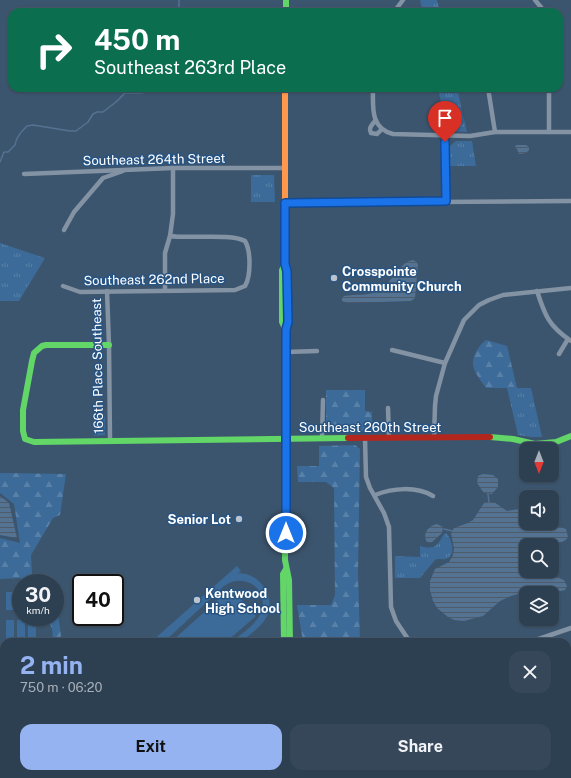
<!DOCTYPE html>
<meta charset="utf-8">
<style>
body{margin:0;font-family:"Public Sans",sans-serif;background:#354759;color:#f1f3f6;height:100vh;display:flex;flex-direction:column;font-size:15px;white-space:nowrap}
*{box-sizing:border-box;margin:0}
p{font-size:13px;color:#a7afb8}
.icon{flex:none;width:22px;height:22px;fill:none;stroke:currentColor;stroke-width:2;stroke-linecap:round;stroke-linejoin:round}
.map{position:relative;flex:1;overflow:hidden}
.side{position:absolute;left:0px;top:638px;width:571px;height:140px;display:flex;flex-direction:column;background:#2d4052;border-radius:12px 12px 0 0;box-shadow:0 1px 3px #0004,0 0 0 1px #485969}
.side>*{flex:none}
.hud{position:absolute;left:8px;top:8px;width:555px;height:84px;border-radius:12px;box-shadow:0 1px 3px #0004,0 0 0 1px #485969;background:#0b6e4f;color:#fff;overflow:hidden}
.needle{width:26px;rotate:180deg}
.fabs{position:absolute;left:519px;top:442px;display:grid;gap:8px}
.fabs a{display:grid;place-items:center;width:40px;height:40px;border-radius:8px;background:#2d4052;box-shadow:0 1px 3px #0004,0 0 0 1px #485969;font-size:20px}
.speed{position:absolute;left:12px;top:574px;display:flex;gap:8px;font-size:20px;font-weight:700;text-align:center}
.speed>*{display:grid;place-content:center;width:52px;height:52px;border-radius:50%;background:#2d4052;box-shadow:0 1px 3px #0004,0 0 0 1px #485969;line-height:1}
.speed small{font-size:10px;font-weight:400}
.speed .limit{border:2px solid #111;border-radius:6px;background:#fff;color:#111}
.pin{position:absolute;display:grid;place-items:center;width:34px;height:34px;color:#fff;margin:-41px -17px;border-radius:50% 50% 50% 0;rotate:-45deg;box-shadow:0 0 4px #0007}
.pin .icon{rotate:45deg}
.me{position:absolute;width:44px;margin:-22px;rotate:0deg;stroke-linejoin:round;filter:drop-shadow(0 0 3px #0008)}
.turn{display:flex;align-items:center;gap:14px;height:84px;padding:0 20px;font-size:18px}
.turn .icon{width:52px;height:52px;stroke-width:2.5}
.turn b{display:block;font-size:28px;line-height:34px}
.round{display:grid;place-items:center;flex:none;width:42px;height:42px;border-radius:12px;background:#354759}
.head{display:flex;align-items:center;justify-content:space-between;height:68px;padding:0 20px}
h1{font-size:24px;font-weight:700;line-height:30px;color:#95b2f1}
.cta{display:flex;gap:8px;margin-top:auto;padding:8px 20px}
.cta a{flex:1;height:46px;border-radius:12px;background:#95b2f1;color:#111;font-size:16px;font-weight:700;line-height:46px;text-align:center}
.cta a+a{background:#354759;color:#f1f3f6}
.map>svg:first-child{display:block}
</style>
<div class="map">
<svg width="571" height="778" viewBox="0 0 571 778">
<defs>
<pattern id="forest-firs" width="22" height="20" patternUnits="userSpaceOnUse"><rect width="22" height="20" fill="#3c6b99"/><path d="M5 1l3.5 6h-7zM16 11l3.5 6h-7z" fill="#5981a8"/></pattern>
<pattern id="park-tufts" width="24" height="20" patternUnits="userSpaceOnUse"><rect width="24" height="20" fill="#3c6b99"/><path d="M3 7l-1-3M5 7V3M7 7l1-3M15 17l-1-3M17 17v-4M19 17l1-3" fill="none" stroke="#5981a8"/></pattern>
<pattern id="water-rules" width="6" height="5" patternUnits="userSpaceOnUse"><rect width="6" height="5" fill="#547292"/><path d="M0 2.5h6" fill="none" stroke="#4f5b68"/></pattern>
</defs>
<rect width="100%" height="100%" fill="#3c556e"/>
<g fill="#3c6b99">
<path d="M237,566L241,571L238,573C261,573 277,598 266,618C260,628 249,635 241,642H231C241,634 257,624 261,612C270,588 243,572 224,586L164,642H151Z"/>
<polygon points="231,588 256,616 226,642 171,642"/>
<rect x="6" y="592" width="8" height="18"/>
<rect x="6" y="620" width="8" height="18"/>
<rect x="17" y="620" width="8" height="18"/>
<rect x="28" y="620" width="8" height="18"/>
<polygon points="0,677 4,677 4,749 0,744"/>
</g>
<g fill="url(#forest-firs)">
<path d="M486,340L507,346L517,388H486C482,382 476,375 474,369C470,359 478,346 486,340Z"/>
<polygon points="326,390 365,390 365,411 372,412 372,431 326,431"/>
<polygon points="355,445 360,449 358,572 360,642 303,642 297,605 331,605 335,595 334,488 326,482 298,482 297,466 319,466 319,446"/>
<polygon points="0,473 66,474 60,515 53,518 31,555 32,574 38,583 24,583 21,578 0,579 0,538 20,543 14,504 0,493"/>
<path d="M55,610L58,614L61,636L55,642H52C54,633 52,624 45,617H55Z"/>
</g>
<g fill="url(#park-tufts)">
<polygon points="420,0 437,0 440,12 423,12"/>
<polygon points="438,88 457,88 467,132 447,131"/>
<polygon points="456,141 472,141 476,166 450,166 450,146"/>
<polygon points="251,175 274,175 275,202 251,202"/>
<polygon points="0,243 45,258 19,301 0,301"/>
<polygon points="507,388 531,388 542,437 531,437 518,435"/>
<polygon points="93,415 105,415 105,435 94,436"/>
<path d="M446,533C452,539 457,557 445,559C441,560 439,558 435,560L420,578H395V556L420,557V546C435,550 437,546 444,534Z"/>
<rect x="364" y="774" width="116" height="4"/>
</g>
<g fill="url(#water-rules)">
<polygon points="516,145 526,145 529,147 529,150 526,153 519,154 517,149 515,147"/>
<path d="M413,260L417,262L418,265L415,298L411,301L348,303L342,301V298L344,296C355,294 370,296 379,291C392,283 398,263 413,260Z"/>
<polygon points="483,474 493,475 498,479 498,487 492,494 484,493 477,483 478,476"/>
<polygon points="0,496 9,503 17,538 0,535"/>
<path d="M486,502H494L507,511L526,508V523H544L550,527H560L566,529L568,537C564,544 559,541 553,543C544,545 536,545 526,545V571H548L554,576L564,580L567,586L565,590L561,591L532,590L511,596L500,601L483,616L464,621L454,620L448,617L437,608L433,601L430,590V581L435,569L449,562L453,555L454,548L451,533L454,528L468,523L473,520L484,503Z"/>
<path d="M437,524L443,527L442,533L431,543L427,542C422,534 428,526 437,524Z"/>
</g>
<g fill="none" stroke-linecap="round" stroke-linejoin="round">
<g stroke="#547292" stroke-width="1.5">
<polyline points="179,12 179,0"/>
<path d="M0,162L4,152H8L15,145C16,137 22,131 27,126L33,125L70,131H76L88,122L93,114L97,112H103L116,102L125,93H142L155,88"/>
<polyline points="488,494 489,502"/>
<polyline points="444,529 452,531"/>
</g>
<g stroke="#8393a4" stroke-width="4.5">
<polyline points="535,0 545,12"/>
<polyline points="394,12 403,0"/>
<path d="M373,88C373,107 370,128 393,134L470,136L495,132H571"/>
<polyline points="488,88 495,132"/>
<polyline points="549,88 549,132"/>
<path d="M375,121C372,125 368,128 371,133L377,134L382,129"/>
<polyline points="445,136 446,201"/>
<polyline points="24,174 173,168 285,168"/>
<polyline points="285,203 571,201"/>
<polyline points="64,230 74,212 103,178 123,171"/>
<path d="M63,286L80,292L235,290L245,286C251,276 251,251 245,241C231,233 189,239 170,236"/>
<polyline points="165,290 165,253 170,236 173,214 173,168"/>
<polyline points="107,291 109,345 110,440"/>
<path d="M537,291C545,316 549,326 571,341"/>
<polyline points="392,350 445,363"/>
<polyline points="286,352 317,351"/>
<polyline points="559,354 568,339"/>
<polyline points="388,408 389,437"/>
<polyline points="434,437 435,406 436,396 445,363 464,320 479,305 489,300 503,295 571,288"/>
<polyline points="322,438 323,400"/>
<polyline points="365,438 366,477 370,488 384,513 389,527 391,607 396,621 410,642"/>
<path d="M375,495C393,488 416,486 433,496"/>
<polyline points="530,642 571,628"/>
<polyline points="39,778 39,774"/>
</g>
<g stroke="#63d668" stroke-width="6">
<polyline points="286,0 286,12"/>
<polyline points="285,264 282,270 282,322 286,330"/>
<polyline points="287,294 288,322 286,330 285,560 289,580 290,642"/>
<polyline points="109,345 46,345 42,346 34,353 32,361 23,410 23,431 25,439 34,442 348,438"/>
<polyline points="490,437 513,439 535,444 556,442 571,436"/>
<polyline points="284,642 283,574 286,569"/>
<polyline points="567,757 571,757"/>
<polyline points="0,770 4,768"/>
</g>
<g stroke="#ff974d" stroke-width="6">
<polyline points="285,88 285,264 287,271 287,294"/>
<polyline points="266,774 267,778"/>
</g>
<g stroke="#b3261e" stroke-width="6">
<polyline points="348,438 490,437"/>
<polyline points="298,778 311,774"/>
</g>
</g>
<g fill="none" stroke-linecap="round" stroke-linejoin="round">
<defs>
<polyline id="route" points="286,533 286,330 288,322 287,271 285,264 285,203 446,201 445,142"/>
</defs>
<use href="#route" stroke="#114b97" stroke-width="10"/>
<use href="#route" stroke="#1a73e8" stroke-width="7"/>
</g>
<g fill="#bbc4cc" stroke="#275483" stroke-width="1.5">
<circle cx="334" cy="278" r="4"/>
<circle cx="239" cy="519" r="4"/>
<circle cx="197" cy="600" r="4"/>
</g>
<g text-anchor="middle" stroke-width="3" stroke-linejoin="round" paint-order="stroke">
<g font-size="13" fill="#fff" stroke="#275483">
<text transform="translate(154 159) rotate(-1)" y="5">Southeast 264th Street</text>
<text transform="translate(154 279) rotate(-1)" y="5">Southeast 262nd Place</text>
<text transform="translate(97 366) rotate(-91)" y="5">166th Place Southeast</text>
<text x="370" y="432">Southeast 260th Street</text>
</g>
<g font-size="13" font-weight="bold" fill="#fff" stroke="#275483" text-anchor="start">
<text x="342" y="276">Crosspointe<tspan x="342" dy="15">Community Church</tspan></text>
<text x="231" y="524" text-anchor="end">Senior Lot</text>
<text x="205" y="598">Kentwood<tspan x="205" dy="15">High School</tspan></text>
</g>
</g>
</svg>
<div class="fabs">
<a><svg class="needle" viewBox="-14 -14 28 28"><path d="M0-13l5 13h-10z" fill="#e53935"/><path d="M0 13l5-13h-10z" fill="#a7afb8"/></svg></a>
<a><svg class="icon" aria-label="sound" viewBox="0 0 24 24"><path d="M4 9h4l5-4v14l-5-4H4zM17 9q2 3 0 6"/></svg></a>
<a><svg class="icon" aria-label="search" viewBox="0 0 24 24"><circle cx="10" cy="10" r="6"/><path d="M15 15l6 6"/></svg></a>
<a><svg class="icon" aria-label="layers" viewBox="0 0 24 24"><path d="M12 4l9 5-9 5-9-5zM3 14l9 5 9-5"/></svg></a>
</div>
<div class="speed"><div>30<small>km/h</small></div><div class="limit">40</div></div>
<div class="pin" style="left:445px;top:142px;background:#d93025"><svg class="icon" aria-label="arrive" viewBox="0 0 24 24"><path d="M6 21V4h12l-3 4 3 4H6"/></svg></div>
<svg class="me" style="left:286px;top:533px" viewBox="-20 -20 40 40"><circle r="17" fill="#1a73e8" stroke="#fff" stroke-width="3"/><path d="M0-11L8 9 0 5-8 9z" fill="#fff"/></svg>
<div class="hud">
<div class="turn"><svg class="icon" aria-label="right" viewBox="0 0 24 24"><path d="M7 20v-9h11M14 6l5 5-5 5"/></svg><div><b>450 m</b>Southeast 263rd Place</div></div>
</div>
<section class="side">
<div class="head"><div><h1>2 min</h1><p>750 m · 06:20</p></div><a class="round"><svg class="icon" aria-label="close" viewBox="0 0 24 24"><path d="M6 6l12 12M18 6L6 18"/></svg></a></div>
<div class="cta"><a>Exit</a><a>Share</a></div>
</section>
</div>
